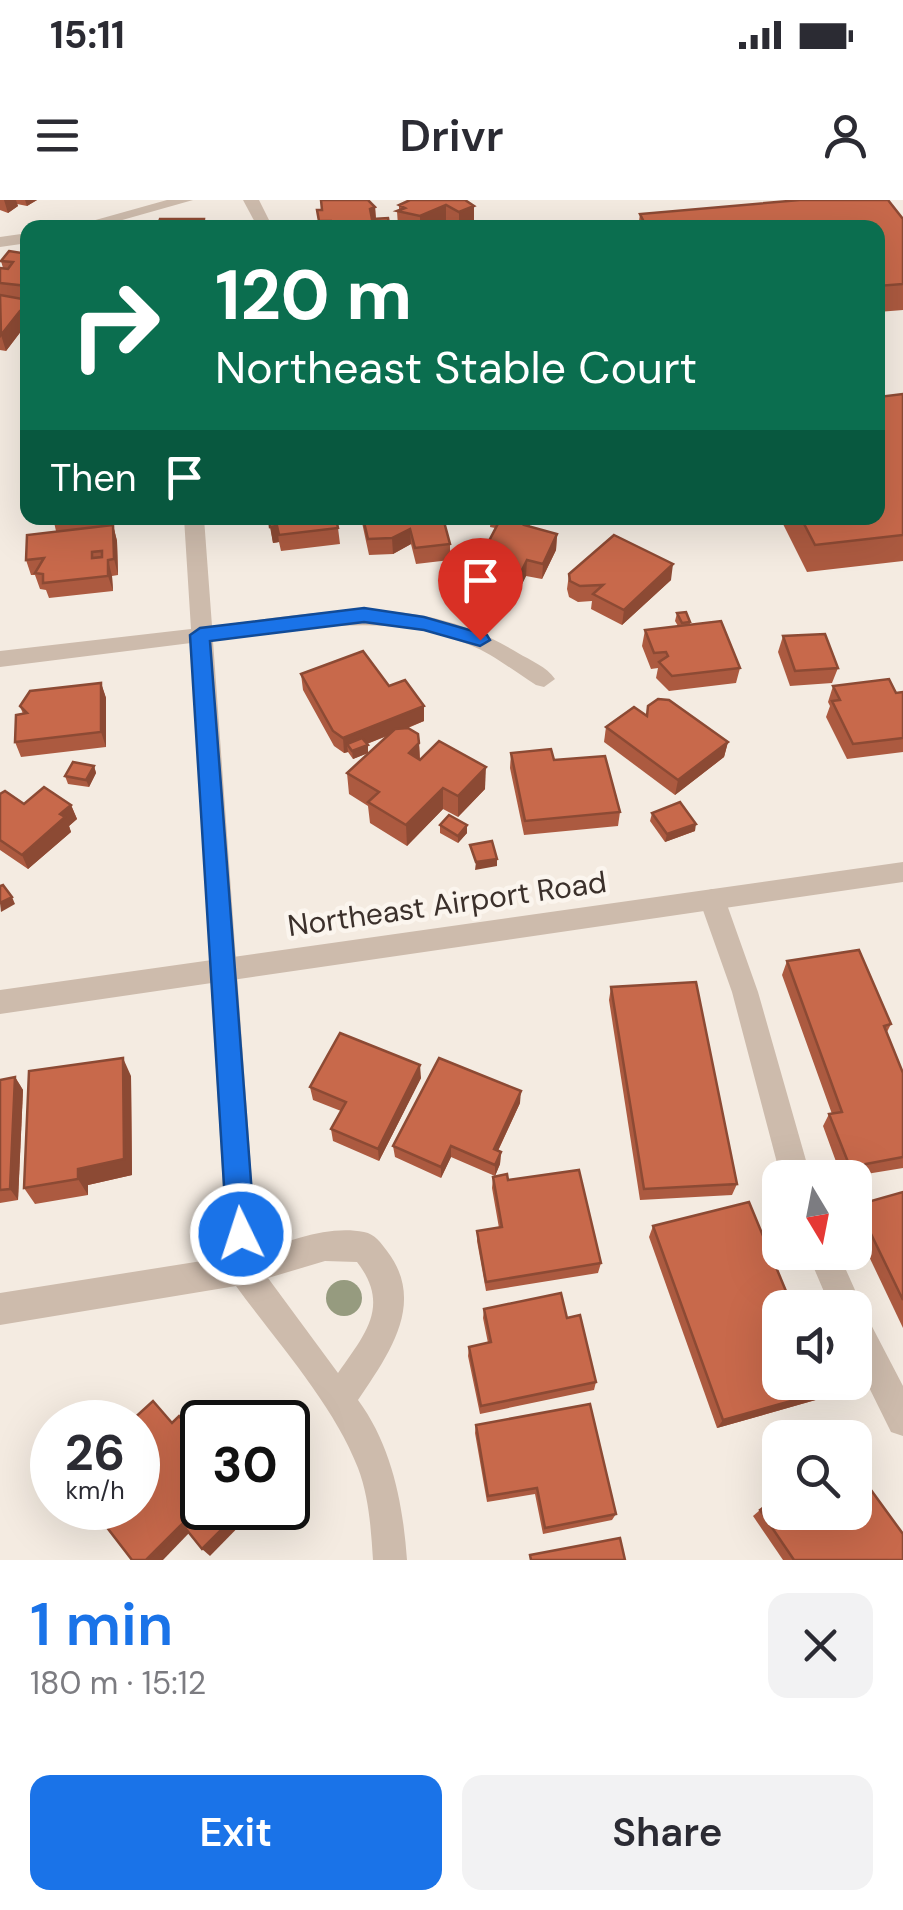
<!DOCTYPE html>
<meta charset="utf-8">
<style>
body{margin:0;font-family:"DM Sans",sans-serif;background:#f2f2f3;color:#2b2b33;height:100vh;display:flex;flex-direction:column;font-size:38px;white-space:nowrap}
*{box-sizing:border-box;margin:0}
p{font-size:32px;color:#7c7c81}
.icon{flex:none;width:55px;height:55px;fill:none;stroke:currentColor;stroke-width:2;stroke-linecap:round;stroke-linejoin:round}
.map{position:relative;height:1360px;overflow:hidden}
.details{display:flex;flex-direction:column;background:#fff;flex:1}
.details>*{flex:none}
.top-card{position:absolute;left:20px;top:20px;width:865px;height:305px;border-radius:20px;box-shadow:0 10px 40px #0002;background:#0b6e4f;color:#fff;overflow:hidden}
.needle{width:65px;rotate:170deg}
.buttons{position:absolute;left:762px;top:960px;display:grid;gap:20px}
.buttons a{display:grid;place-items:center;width:110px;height:110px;border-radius:20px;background:#fff;box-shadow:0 10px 40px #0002;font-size:50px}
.speed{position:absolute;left:30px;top:1200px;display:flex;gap:20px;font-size:50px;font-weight:700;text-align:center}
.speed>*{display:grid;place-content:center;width:130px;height:130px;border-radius:50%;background:#fff;box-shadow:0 10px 40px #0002;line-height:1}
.speed small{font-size:25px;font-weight:400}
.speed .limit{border:5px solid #111;border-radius:15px;background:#fff;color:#111}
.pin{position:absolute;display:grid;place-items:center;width:85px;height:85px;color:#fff;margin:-102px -42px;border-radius:50% 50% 50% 0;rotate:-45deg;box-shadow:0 0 10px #0007}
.pin .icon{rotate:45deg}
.me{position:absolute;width:110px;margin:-55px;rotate:356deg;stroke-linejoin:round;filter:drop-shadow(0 0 8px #0008)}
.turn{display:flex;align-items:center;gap:35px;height:210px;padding:0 30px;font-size:45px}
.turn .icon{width:130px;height:130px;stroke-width:2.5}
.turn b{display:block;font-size:70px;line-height:85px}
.then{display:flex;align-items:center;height:95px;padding:0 30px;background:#0003;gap:20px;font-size:38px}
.round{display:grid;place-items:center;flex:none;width:105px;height:105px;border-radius:20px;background:#f2f2f3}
.overview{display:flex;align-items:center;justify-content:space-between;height:170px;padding:0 30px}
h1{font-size:60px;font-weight:600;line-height:75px;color:#1a73e8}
.cta{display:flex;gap:20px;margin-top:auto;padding:20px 30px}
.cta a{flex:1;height:115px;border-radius:20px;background:#1a73e8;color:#fff;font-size:40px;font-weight:600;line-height:115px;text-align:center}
.cta a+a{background:#f2f2f3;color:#2b2b33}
.status{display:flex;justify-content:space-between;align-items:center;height:70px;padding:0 50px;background:#fff;direction:ltr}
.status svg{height:28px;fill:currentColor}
header{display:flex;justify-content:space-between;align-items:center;height:130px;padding:0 30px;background:#fff;font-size:45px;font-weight:600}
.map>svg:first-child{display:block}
</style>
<div class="status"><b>15:11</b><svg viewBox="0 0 49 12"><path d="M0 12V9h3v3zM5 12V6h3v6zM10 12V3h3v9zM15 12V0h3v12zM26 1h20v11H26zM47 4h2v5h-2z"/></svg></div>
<header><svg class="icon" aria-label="menu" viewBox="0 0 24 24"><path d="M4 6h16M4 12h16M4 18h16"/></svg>Drivr<svg class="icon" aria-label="person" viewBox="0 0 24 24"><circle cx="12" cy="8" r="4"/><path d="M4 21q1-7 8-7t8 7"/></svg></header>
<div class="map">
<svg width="903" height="1360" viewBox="0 0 903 1360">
<rect width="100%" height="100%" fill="#f4ebe1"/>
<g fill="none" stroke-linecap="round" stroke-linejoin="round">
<g fill="#cdbbac" fill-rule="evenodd">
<polygon points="167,0 193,0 94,28 67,28"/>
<polygon points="243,0 259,0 273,28 258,28"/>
<polygon points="28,33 28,43 0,47 0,37"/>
<path d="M184,318H204L212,426C325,412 414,390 518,453C530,460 547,467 555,479L544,487L536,485C515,472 493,454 470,445C387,410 299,430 213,441L257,1051C291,1041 328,1025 364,1032C375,1034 381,1043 387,1051C427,1103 388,1155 358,1200C392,1246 403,1304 407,1360H373C371,1329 369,1297 358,1268C334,1205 276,1141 236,1086L0,1125V1093L227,1057L191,443L0,467V451L191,429ZM325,1061L357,1062C391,1106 365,1134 338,1173L268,1078Z"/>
<polygon points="712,689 721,692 725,699 758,792 811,978 781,978 732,792 699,699 703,692"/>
<polygon points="807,1052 838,1052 863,1108 861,1113 866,1115 903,1186 903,1236 891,1232 855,1159 855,1108 831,1108"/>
</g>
<polygon fill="#cdbbac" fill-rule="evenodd" points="903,662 903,682 0,814 0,790"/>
</g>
<circle fill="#969b7f" cx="344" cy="1098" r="18"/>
<g fill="#ac5a40">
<polygon points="0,0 37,0 27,6 17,4 18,6 8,13 0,10"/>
<polygon points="465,0 474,21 459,27 446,20 430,28 404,28 398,26 397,11 399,10 399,5"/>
<polygon points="375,7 376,19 388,18 389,28 319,28 317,10"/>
<polygon points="640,14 903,19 903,110 878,112 878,28 638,28"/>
<polygon points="28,54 28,126 25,126 6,151 0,150 0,68 3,68 1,61"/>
<polygon points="903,194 903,361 807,372 780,318 878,318"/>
<polygon points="53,318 107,318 107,326 113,325 117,341 118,375 112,376 113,391 49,398 46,390 40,389 35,375 31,375 26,360 56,331"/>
<polygon points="269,318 338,328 340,344 281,351 279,342 273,343"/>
<polygon points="361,318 443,318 450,344 450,360 416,364 411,344 393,354 369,355"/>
<polygon points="491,318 531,318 529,327 557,334 556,350 542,379 526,376 520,388 477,378 478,362 495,328 490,327"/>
<polygon points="569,374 671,380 622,425 591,409 592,401 578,402 569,397 567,389"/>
<polygon points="677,413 690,422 690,425 740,468 736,483 669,491 656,478 658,468 651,469 642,446 645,430 678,426 675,421"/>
<polygon points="783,436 838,468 832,483 790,486 778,452"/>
<polygon points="301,474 389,486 424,521 408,528 419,543 420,559 485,589 458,617 443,609 407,646 370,623 368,606 349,594 347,573 387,536 367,544 368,553 353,559 348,552 344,553 334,546 303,490"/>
<polygon points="101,483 106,498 106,547 21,557 15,542 23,514 20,506"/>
<polygon points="833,486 896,493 903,492 903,552 847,559 826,517 830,506 828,502"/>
<polygon points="646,516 728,542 724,557 675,595 604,542 606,527"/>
<polygon points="511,553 554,560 620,612 618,626 524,635 510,568"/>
<polygon points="94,566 96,573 89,587 68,584 65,576"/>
<polygon points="0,594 24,604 71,605 77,619 69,626 71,632 28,669 0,650"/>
<polygon points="652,613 695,631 665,642 650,621"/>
<polygon points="440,625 467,625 467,633 458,643 440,633"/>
<polygon points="787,761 891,824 887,832 903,873 903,968 842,978 823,926 829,914 832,914 782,775"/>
<polygon points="611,787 737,984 732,995 640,1000 609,800"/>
<polygon points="131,876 132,975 88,985 88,995 35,1004 24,988"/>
<polygon points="15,877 23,890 18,1000 0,1003 0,880"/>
<polygon points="421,878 379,961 333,941 331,929 341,911 313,900 310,887"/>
<polygon points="520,903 498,951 501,952 500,964 495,976 451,957 441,978 395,957 393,946"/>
<polygon points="493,977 508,980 601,1063 598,1073 486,1091 477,1041 477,1031 499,1028 492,988"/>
<polygon points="903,992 903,1128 855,1027 855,1008 857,1005"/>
<polygon points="653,1026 819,1199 717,1228 649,1037"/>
<polygon points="484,1109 567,1118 596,1182 594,1190 480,1214 468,1156 469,1147 488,1143 483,1118"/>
<polygon points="476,1225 616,1314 612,1320 543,1334 535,1294 487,1302 475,1233"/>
<polygon points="760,1310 903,1360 783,1360 753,1316"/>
</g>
<g fill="#8c4a34">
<polygon points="4,0 16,0 18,6 8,13"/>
<polygon points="25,0 37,0 27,6"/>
<polygon points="446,5 446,20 430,28 420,28 420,16"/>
<polygon points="474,6 474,21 459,27 459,12"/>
<polygon points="375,7 376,22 370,25 370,9"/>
<polygon points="20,111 25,126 6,151 1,135"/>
<polygon points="527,318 531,318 530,325 523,341 524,325"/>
<polygon points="113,325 117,341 118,375 114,359"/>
<polygon points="277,326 279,342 273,343 270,327"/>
<polygon points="410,329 411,344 393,354 392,338"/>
<polygon points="557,334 556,350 542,379 543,364"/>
<polygon points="108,360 112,376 113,391 108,376"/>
<polygon points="527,360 526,376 520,388 521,372"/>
<polygon points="673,364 671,380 622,425 624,410"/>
<polygon points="101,483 106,498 106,547 101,532"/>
<polygon points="424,506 424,521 351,550 347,544 348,552 344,553 343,538"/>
<polygon points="728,542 724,557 675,595 678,580"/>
<polygon points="419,543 420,565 409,553"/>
<polygon points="368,545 368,553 353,559 352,551"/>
<polygon points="94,566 96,573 89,587 86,580"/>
<polygon points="486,567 485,589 458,617 458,596"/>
<polygon points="443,588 443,609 407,646 406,625"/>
<polygon points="71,605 77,619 69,626 71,632 28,669 22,655 60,614"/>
<polygon points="696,624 695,631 665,642 667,634"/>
<polygon points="467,625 467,633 458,643 458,636"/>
<polygon points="497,659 497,666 475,670 476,662"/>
<polygon points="12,697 15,704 1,712 0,703"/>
<polygon points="123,858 131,876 132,975 88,985 88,995 78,979 78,969"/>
<polygon points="420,865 421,878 379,961 378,949"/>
<polygon points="15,877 23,890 18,1000 10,989"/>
<polygon points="521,891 520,903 493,961 494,949"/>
<polygon points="451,946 451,957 441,978 441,967"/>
<polygon points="501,952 500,964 495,976 495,965"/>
<polygon points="827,1191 819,1199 717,1228 723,1220"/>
<polygon points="243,1308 257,1308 210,1356 202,1349"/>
<polygon points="182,1324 190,1332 163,1360 146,1360"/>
</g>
<g fill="#c8694b" stroke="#8c4a34" stroke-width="2.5" fill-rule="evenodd">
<polygon points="321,0 368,0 375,7 370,9 372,19 388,18 389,24 332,28 331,21 319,21 317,10 322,10"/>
<polygon points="410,0 465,0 474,6 459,12 446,5 420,16 397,11 405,8 399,5"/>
<polygon points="800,0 888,0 903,19 903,84 878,86 878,28 647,28 640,14"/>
<polygon points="160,19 204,19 203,28 157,28"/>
<polygon points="9,51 28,54 28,86 0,83 0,68 8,69 13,62 1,61"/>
<polygon points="0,95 28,100 28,110 20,111 1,135"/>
<polygon points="903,194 903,335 815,345 801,318 878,318 878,197"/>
<polygon points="53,318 94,318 53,322"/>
<polygon points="269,318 336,318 338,328 279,335 277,326 270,327"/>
<polygon points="363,318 443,318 450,344 415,348 410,329 392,338 368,339"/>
<polygon points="501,318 527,318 524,325 557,334 543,364 527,360 521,372 478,362"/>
<path d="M113,325L114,359L108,360V376L43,383V374L35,373L44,358L26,360L27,335ZM102,351V357L92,358V352Z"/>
<polygon points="614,335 673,364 624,410 593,394 603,385 580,386 570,381 569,374"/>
<polygon points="686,412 690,422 682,423 677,413"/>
<polygon points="721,421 740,468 672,476 659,462 668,456 666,452 654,453 645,430"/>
<polygon points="825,434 838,468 795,471 783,436"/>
<polygon points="363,451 389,486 405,480 424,506 343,538 333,531 301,474"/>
<polygon points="889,479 896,493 903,492 903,538 853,544 832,501 840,500 833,486"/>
<polygon points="101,483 101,532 15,542 16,515 27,513 20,506 30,491"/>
<polygon points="658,499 669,500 728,542 678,580 606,527 634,507 647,516 648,506"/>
<polygon points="408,528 418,534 419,543 409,553 420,560 439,541 486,567 458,596 443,588 406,625 368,602 379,592 347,573 395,529"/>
<polygon points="362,538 368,545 352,551 347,544"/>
<polygon points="551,549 554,560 605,556 620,612 525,621 511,553"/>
<polygon points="73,562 94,566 86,580 65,576"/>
<polygon points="44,587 71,605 60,614 65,617 22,655 0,640 0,594 5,591 24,604"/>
<polygon points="680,602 696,624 667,634 652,613"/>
<polygon points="449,615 467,625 458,636 440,625"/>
<polygon points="492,641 497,659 476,662 470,645"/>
<polygon points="3,685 12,697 0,703 0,686"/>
<polygon points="859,750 891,824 884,826 903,873 903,957 850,967 829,914 842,912 787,761"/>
<polygon points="696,782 737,984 644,989 611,787"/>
<polygon points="340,833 420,865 378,949 331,929 346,902 310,887"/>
<polygon points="123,858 124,959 78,969 78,979 24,988 29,871"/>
<polygon points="439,858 521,891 494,949 501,952 495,965 451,946 441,967 393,946"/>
<polygon points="15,877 10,989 0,990 0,880"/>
<polygon points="579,970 601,1063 486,1082 477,1031 502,1027 493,977 507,974 508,980"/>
<polygon points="903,992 903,1100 857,1005"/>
<polygon points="749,1002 793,1108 780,1108 780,1182 824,1182 827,1191 723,1220 653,1026"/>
<polygon points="561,1093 567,1118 580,1115 596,1182 481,1206 469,1147 491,1142 484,1109"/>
<polygon points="153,1201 172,1223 179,1216 190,1229 196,1222 202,1229 202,1308 243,1308 202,1349 182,1324 146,1360 132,1360 92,1308 138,1308 138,1222 130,1222"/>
<polygon points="590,1204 616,1314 545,1328 537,1288 488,1296 476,1225"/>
<polygon points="855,1268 903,1334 903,1360 794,1360 760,1310 780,1295 780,1312 855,1312"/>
<polygon points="620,1338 625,1360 531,1360 530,1355"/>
</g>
<polygon fill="#1a73e8" stroke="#114b97" stroke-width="2.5" points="364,408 424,417 487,435 490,440 480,446 424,430 364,422 210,441 255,1034 251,1044 241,1048 231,1044 227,1034 190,435 200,428"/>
<g text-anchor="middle" stroke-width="9" stroke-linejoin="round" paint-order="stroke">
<g font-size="30" fill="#3b302b" stroke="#fbf5ee">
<text transform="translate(447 704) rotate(-8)" y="10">Northeast Airport Road</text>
</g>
</g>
</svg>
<div class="buttons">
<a><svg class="needle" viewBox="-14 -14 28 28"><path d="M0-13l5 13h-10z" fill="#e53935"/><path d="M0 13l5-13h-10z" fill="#7c7c81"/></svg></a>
<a><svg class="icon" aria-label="sound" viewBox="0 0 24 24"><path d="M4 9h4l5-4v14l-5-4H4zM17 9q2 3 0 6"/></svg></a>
<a><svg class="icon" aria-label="search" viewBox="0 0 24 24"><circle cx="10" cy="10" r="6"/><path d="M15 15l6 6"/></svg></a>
</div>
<div class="speed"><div>26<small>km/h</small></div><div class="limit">30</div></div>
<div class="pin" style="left:480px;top:440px;background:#d93025"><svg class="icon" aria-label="arrive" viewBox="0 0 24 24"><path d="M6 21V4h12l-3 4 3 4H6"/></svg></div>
<svg class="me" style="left:241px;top:1034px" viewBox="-20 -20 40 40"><circle r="17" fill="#1a73e8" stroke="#fff" stroke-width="3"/><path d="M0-11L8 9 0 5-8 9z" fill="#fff"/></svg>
<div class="top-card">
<div class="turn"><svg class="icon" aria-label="right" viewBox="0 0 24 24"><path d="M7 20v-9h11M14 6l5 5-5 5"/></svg><div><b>120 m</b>Northeast Stable Court</div></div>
<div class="then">Then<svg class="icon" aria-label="arrive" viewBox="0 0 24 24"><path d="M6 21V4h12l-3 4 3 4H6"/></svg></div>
</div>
</div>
<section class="details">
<div class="overview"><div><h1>1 min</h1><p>180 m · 15:12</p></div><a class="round"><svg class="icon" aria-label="close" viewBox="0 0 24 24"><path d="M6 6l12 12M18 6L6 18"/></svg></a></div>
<div class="cta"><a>Exit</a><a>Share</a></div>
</section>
